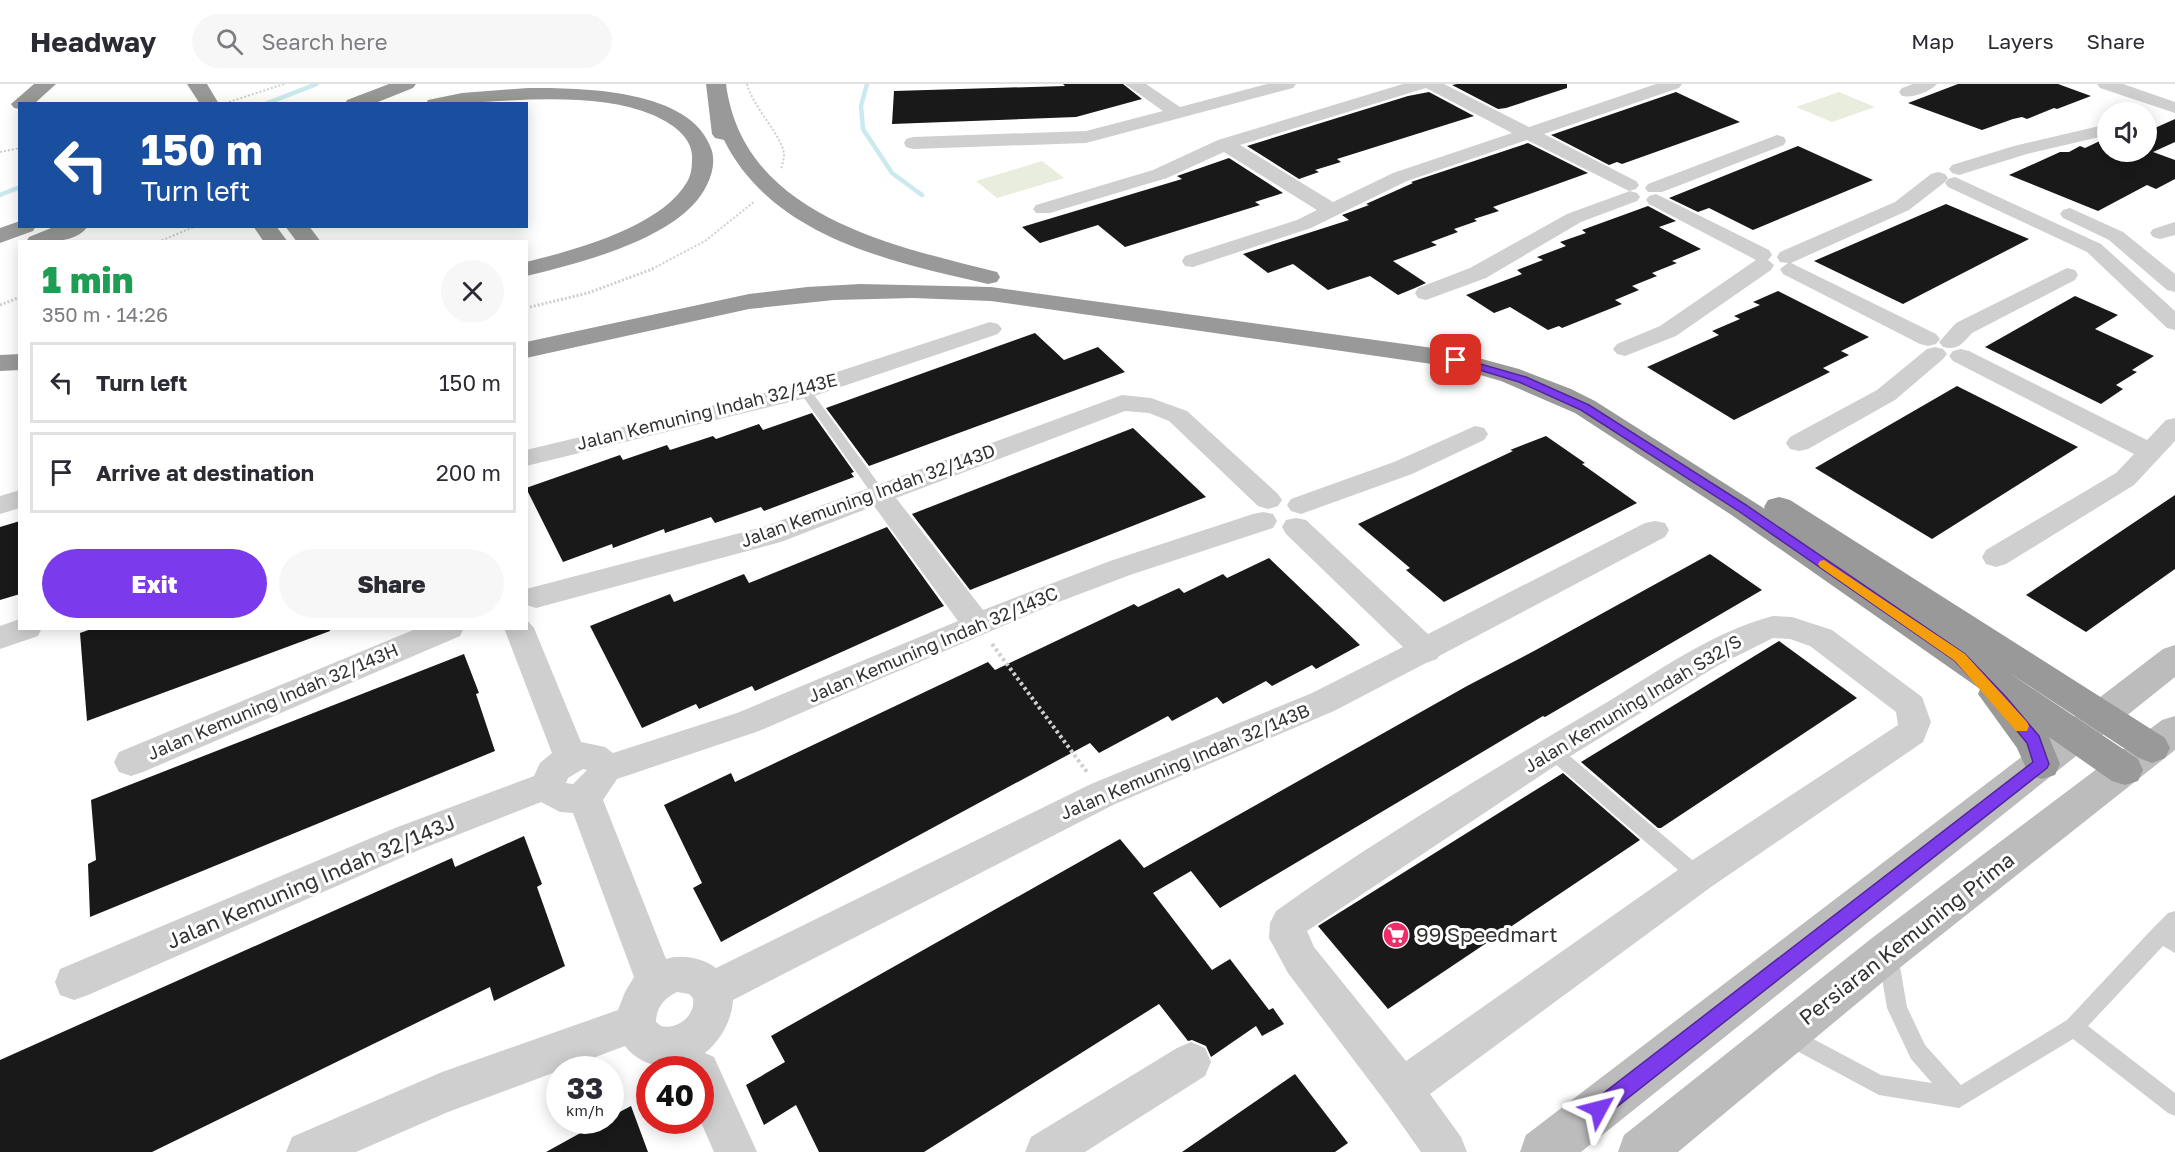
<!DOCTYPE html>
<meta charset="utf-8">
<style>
body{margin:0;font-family:"Golos Text",sans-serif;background:#f7f7f7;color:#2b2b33;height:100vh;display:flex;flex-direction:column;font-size:22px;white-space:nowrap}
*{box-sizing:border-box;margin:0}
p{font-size:20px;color:#7c7c81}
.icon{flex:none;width:33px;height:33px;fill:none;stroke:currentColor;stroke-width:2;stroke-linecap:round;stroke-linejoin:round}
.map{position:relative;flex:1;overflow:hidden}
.details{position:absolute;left:18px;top:156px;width:510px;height:390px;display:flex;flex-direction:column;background:#fff;border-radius:0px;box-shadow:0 3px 15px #0003}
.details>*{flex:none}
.hud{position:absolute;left:18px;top:18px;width:510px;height:126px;border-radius:0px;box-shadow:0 3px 15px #0003;background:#1a4fa0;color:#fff;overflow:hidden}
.buttons{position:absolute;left:2097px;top:18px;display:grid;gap:12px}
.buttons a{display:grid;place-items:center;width:60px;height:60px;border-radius:50%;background:#fff;box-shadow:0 3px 15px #0003;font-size:30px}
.speed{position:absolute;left:546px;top:972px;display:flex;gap:12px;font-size:30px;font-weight:700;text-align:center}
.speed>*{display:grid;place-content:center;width:78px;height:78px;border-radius:50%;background:#fff;box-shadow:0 3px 15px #0003;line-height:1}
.speed small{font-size:15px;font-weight:400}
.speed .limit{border:9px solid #d22;background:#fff;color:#111}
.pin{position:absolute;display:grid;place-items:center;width:51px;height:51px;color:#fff;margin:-26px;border-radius:12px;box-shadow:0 3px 9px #0006}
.me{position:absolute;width:66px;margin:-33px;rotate:52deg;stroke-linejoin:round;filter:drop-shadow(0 0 4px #0008)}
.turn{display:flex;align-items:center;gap:21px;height:126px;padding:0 24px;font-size:27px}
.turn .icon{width:78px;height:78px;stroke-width:2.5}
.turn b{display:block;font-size:42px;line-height:51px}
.round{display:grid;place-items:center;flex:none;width:63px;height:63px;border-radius:32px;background:#f7f7f7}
.head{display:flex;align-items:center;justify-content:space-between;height:102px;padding:0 24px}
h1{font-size:36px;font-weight:800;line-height:45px;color:#1e9e55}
.primary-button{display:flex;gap:12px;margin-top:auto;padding:12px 24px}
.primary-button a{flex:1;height:69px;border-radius:36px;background:#7c3aed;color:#fff;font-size:24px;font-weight:800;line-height:69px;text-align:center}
.primary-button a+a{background:#f7f7f7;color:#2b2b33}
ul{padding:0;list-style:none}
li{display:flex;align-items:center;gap:18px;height:81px;margin:0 12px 9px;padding:0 12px;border:3px solid #e1e1e2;border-radius:0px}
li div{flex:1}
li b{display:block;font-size:22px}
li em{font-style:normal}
header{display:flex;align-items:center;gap:36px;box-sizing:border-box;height:84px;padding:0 30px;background:#fff;border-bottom:2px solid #e1e1e2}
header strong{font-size:28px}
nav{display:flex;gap:33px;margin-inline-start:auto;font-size:21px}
.search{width:420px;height:54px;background:#f7f7f7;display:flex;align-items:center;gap:15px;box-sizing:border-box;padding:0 21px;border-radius:33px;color:#7c7c81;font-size:22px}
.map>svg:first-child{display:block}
</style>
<header>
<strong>Headway</strong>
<div class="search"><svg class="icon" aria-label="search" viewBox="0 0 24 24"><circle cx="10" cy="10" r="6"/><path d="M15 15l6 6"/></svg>Search here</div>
<nav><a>Map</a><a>Layers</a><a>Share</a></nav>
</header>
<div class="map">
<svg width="2175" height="1068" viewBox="0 0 2175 1068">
<rect width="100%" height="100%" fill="#fff"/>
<g fill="#e9eddd">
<polygon points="1839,8 1875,23 1832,38 1796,23"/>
<polygon points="1042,77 1064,94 997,114 976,97"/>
</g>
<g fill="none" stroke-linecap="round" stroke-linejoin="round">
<g stroke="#cbeaf0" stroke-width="4.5">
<polyline points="867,0 861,22 863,45 892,89 922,111"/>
<polyline points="265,20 317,0"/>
<polyline points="0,111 20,103"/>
</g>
</g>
<g fill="#191919">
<polygon points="1063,0 1123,0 1142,15 1076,33 892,40 894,7 1065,2"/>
<polygon points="1457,0 1567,0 1567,4 1506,24 1498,25 1452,1"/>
<polygon points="1958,0 2058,0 2091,12 2057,25 2054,24 2027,35 2022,33 2013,35 1982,46 1908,19"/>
<polygon points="1429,8 1474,32 1337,75 1341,78 1315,86 1319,88 1299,95 1247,62 1408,12"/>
<polygon points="1676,8 1740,38 1622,80 1617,78 1609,81 1551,51"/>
<polygon points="2175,35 2175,58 2153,68 2175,76 2175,95 2156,105 2147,101 2098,127 2009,91 2060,68 2069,68 2080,62 2085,64 2102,56 2108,58 2108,68 2146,68 2146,48"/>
<polygon points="1528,59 1588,89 1493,123 1499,127 1474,135 1477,137 1454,145 1458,148 1431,158 1437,161 1393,177 1426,199 1415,204 1398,211 1370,192 1328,206 1293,180 1268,189 1243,170 1349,136 1342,131 1369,121 1366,120 1413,99 1411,98"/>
<polygon points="1798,62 1873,96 1753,146 1709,124 1698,128 1669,114"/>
<polygon points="1229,74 1283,109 1255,118 1260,121 1125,163 1098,141 1040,159 1022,143 1182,95 1177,92"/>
<polygon points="1946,120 2029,155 1903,220 1814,177"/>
<polygon points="1648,122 1676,137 1659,143 1701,165 1672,177 1677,179 1652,189 1657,192 1632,202 1639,206 1615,216 1622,220 1562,244 1559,242 1548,246 1510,223 1494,229 1466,211 1522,190 1517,186 1543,176 1537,173 1566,162 1560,158 1586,149 1582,146"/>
<polygon points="1778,207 1869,253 1841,267 1849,271 1823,284 1830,288 1734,336 1647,283 1719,251 1712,247 1740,235 1734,232 1760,221 1753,218"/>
<polygon points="2075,212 2118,231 2095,245 2154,272 2132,286 2137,288 2116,301 2123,305 2101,320 1985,263"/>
<polygon points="1035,249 1064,276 1098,263 1125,288 869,382 826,324"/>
<polygon points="1957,302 2078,363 1932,455 1815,384"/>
<polygon points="812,329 854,388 851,389 854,393 764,427 761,423 715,439 711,433 665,449 664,445 613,464 612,460 563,478 526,404 620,371 623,376 667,361 670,366 713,352 716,355 759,340 763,346"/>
<polygon points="1133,344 1206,413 970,506 912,430"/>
<polygon points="1546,352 1585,379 1582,380 1637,419 1444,518 1406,486 1410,484 1358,440 1513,367 1510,366"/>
<polygon points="2175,411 2175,485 2086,548 2026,511"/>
<polygon points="20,437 20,510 0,516 0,443"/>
<polygon points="887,443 944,522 755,607 752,602 699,625 696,620 642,644 590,542 670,510 674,518 744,490 749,499"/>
<polygon points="1710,470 1762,506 1545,633 1543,632 1220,824 1191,787 1153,809 1212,886 1230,875 1269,926 1273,924 1284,940 1262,952 1256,942 1211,973 1206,962 1192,956 1188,957 1159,920 924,1068 819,1068 796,1021 764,1041 746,1001 785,978 771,952 1120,755 1144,784 1467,602 1534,567"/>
<polygon points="1269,474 1360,561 1316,585 1312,581 1272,602 1266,597 1223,620 1217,613 1172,637 1168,632 1099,669 1090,659 721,858 693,804 702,799 664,721 731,689 735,698 988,578 995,586 1134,520 1138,523 1179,504 1184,509 1223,490 1227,494"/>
<polygon points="94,544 330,544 330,547 87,637 80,549"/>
<polygon points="1779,557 1857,614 1661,744 1658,744 1581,678"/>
<polygon points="464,570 479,609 476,610 495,667 90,833 88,780 96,776 91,716"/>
<polygon points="1563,689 1640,756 1388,925 1318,842"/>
<polygon points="524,752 542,800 537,803 565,882 494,917 490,903 152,1068 0,1068 0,976 452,774 455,783"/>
<polygon points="1295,990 1348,1059 1335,1068 1182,1068"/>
<polygon points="631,1022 648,1068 546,1068 604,1036 610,1036 610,1033"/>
</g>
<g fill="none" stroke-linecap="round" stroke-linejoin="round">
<g stroke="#cfcfcf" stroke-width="2" stroke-dasharray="2 2" stroke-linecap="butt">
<path d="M747,0C753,24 783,52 784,71C784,76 782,81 781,85"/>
<polyline points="229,18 284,0"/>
<polyline points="0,68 20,64"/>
<polyline points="158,158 196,142"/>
<polyline points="652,185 705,157 755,117"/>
</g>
<g stroke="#cfcfcf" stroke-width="3" stroke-dasharray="2 2" stroke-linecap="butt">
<polyline points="0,221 20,213"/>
<polyline points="526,224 588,209 655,184"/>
</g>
<polyline stroke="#cfcfcf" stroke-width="4" stroke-dasharray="3 3" stroke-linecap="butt" points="992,560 1087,688"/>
<g fill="#cfcfcf" fill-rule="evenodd">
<polygon points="805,303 809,304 884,407 886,410 884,413 874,413 799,307"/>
<polygon points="1552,660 1558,662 1704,786 1707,792 1704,798 1698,800 1692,798 1546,672 1544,667 1546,662"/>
<polygon points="2175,827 2175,869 2163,862 2088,942 2175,1009 2175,1032 2168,1029 2073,955 1959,1024 1879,1011 1782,959 1779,952 1782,945 1789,942 1881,991 1932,999 1911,975 1887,924 1878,871 1881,865 1888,862 1895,865 1898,871 1907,923 1925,961 1961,1001 2067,936 2154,843 2168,829"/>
</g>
<g fill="#cfcfcf" fill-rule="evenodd">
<polygon points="1125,0 1146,0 1180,23 1267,0 1296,0 1293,4 1086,59 913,65 906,63 904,59 906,55 913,53 1086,47 1163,27"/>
<path d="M1403,0H1444L1529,43L1656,0H1682L1679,4L1544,50L1636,97L1639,101L1636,105L1629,107L1527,56L1407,97L1311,144L1193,183L1185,182L1182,177L1185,172L1297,136L1317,126L1224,68L1167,94L1050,129H1036L1033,125L1036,121L1153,86L1218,56ZM1426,4L1512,49L1393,89L1333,118L1240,61Z"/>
<path d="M1913,0H1937C1930,8 1913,14 1902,12L1899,8L1902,4Z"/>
<polygon points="2097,0 2123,0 2175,18 2175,29 2100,4"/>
<polygon points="2108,40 2108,51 2027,70 1959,91 1952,89 1949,85 1952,81 2014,62"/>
<polygon points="1777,51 1784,53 1786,57 1784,61 1662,108 1648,108 1645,104 1648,100"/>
<polygon points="1938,88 1945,90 1948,94 1945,98 1909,126 1791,179 1936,250 1940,255 1936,260 1928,262 1920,260 1783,190 1780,185 1788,179 1780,178 1777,173 1780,168 1895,118 1931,90"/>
<polygon points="1955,93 2101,160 2175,227 2175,246 2167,244 2087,168 1948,103 1945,99 1948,95"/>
<polygon points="1630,107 1637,109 1640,113 1637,117 1581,138 1486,194 1426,216 1418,214 1415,209 1418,204 1470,184 1567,130"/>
<polygon points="1656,110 1769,166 1772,171 1768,176 1774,181 1771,186 1676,252 1625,272 1617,270 1613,265 1617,260 1660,242 1756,176 1649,120 1646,116 1649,112"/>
<polygon points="2070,124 2123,148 2175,190 2175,208 2167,206 2109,156 2063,134 2060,130 2063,126"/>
<polygon points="2175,138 2175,151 2160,155 2153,153 2150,149 2153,145"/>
<path d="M2067,184L2075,186L2078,191L2075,196L1972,249C1963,259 1958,267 1943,263L1939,258L1956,239Z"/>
<polygon points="990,238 998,240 1002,245 998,250 814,312 526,382 526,366 797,301"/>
<polygon points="1935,263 1943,265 1947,270 1943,275 1895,316 1808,365 1799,367 1790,365 1786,359 1790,353 1877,306 1927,265"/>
<polygon points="1961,265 1969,267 2147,356 2166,336 2175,334 2175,357 2134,401 2006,480 1996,483 1986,480 1982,473 1986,466 2116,389 2134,370 1953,277 1949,272 1953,267"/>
<path d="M1122,311L1151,314L1187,327L1278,410L1282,416L1278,422L1268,425L1258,422L1169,337L1149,329L1125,327L896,414L983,526L1110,477L1253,430L1263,428L1273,430L1277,437L1273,444L1130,491L1056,519L759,647L617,695L603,716L666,875C682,870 703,874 716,884L1091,700L1312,609L1403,563L1286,450L1282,443L1286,436L1296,434L1306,436L1428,550L1645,439L1655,437L1665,439L1669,446L1665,453L1439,572L1437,575L1426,579L1334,627L1115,720L733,916C732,936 721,956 705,969L714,973L757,1068H714L700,1036V986H680L683,980C663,986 638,980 625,962L448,1028L356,1068H286L292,1053L442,988L618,926L625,908L634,893L573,729L560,728L541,718L419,766L88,911L74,916L60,911L55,898L60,885L395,744L534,692L540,679L552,669L504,544H526V535L534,544L581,658L605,663L613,669L737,629L958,537L874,422L781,458L536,524L526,521V505L763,443ZM583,685L587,686L573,700L566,699L568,694ZM677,908L689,910L693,914C696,932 677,946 661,942L656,938C656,924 664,914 677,908Z"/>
<polygon points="1475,342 1484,344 1488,350 1484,356 1412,390 1301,430 1291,427 1287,421 1291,415 1394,378"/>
<polygon points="20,406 20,424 0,430 0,412"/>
<path d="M1773,532L1792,533L1832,546L1922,613L1931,638L1923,658L1711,803L1430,1010L1461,1053L1467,1068H1421L1387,1020L1288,889L1269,854L1270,839L1276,827C1380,753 1494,685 1604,620C1657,588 1712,548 1773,532ZM1773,554L1790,555L1810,562L1896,628L1898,641L1685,781L1406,977L1314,863L1307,847L1564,676L1717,582Z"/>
<polygon points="20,535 20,544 42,544 38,552 0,565 0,542"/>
<polygon points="418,544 464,544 460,552 143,688 131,692 119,688 114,678 119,668"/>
<polygon points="1191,958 1205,964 1211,978 1205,992 1085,1068 1025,1068 1031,1053 1177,964"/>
</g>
<g fill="#bcbcbc" fill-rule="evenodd">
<polygon points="2175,561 2175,593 1581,1068 1520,1068 1526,1051 2163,565"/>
<polygon points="2175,632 2175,666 1902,882 1678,1068 1618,1068 1624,1051 1872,854 2162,636"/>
</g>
<g fill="#999" fill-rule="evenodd">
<polygon points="34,0 56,0 34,20 20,20 20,25 14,24 11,20"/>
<polygon points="187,0 207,0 219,20 200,20"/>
<polygon points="389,0 416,0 413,4 373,20 345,20 347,16"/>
<path d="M706,0H726C743,131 890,161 997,188L1000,193L997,198L988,200C892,178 772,153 724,56L715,54L712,50Z"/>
<path d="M528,4C580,4 693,4 712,67C717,86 706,107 693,121C657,159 577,180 526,192V178C575,166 661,143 687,98C691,92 692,83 692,76C694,53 671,39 653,31C589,4 494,20 426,20L428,16L462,9Z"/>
<polygon points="20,137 20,142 36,142 33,147 0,159 0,144"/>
<path d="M56,142H88C76,160 45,158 26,158L29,153Z"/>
<polygon points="253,142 276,142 288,158 264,158"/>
<polygon points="285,142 309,142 321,158 297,158"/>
<polygon points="860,200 991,203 1426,263 1456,268 1519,285 1571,305 1595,317 1765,425 1764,423 1768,416 1779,413 1790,416 2165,654 2170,664 2165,674 2152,679 2139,674 2008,588 2138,675 2143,686 2138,697 2125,701 2112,697 2049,653 2060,680 2055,691 2042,695 2029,691 2017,664 1978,610 1980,605 1730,430 1575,329 1501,297 1453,283 991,217 913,214 834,216 749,225 526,274 526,258 749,210 807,203"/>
<polygon points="20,270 20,286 0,287 0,271"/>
</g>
</g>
<polygon fill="#7c3aed" stroke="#51269a" stroke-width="1.5" points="1456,273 1526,293 1589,321 1746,421 1965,570 2006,613 2039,652 2049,680 2047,684 1605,1032 1599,1035 1592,1032 1589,1025 1592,1018 2033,678 2027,659 1996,621 1955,577 1737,426 1581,326 1519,298 1453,278 1453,274"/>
<polygon fill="#f59e0b" points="1824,476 1965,570 2027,638 2029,642 2027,647 2016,647 1955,577 1820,483 1818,480 1820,477"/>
<defs>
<symbol id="supermarket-disc" viewBox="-11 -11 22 22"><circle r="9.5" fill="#f32a68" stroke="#fff"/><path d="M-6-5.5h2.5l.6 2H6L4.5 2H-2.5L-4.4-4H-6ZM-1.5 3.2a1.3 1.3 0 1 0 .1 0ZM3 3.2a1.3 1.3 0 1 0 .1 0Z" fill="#fff"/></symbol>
</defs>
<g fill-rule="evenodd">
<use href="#supermarket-disc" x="1381" y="836" width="30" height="30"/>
</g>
<g text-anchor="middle" stroke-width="6" stroke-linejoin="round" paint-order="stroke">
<g font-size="18" fill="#323232" stroke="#fff">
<text transform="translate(707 328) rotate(-14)" y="6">Jalan Kemuning Indah 32/143E</text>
<text transform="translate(868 412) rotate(-20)" y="6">Jalan Kemuning Indah 32/143D</text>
<text transform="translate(933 561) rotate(-23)" y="6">Jalan Kemuning Indah 32/143C</text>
<text transform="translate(273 618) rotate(-23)" y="6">Jalan Kemuning Indah 32/143H</text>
<text transform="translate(1633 620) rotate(-31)" y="6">Jalan Kemuning Indah S32/S</text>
<text transform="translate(1185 678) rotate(-23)" y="6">Jalan Kemuning Indah 32/143B</text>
</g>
<g font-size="21" fill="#323232" stroke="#fff">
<text transform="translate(311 798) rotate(-23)" y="7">Jalan Kemuning Indah 32/143J</text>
<text transform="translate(1907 855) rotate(-38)" y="7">Persiaran Kemuning Prima</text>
</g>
<g font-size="21" fill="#323232" stroke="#fff" text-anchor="start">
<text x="1416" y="858">99 Speedmart</text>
</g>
</g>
</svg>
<div class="buttons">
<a><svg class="icon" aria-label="sound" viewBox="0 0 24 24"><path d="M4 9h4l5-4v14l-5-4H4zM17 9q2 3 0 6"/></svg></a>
</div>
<div class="speed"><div>33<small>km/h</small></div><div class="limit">40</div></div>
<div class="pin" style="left:1456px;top:276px;background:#d93025"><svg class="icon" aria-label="arrive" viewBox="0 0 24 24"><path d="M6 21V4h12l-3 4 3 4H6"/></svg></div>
<svg class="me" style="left:1599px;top:1025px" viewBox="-20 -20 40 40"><path d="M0-17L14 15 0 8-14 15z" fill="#7c3aed" stroke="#fff" stroke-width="4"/></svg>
<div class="hud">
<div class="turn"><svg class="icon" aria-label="left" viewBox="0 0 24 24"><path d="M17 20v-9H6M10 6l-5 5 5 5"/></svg><div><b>150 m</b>Turn left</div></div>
</div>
<section class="details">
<div class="head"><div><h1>1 min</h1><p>350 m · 14:26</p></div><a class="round"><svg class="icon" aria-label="close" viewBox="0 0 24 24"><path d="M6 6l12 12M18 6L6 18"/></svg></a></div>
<ul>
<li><svg class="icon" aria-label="left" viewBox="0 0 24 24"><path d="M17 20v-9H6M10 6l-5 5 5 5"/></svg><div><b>Turn left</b></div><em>150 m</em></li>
<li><svg class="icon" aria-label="arrive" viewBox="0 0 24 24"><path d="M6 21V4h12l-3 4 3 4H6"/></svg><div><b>Arrive at destination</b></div><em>200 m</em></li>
</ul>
<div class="primary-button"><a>Exit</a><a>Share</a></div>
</section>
</div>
